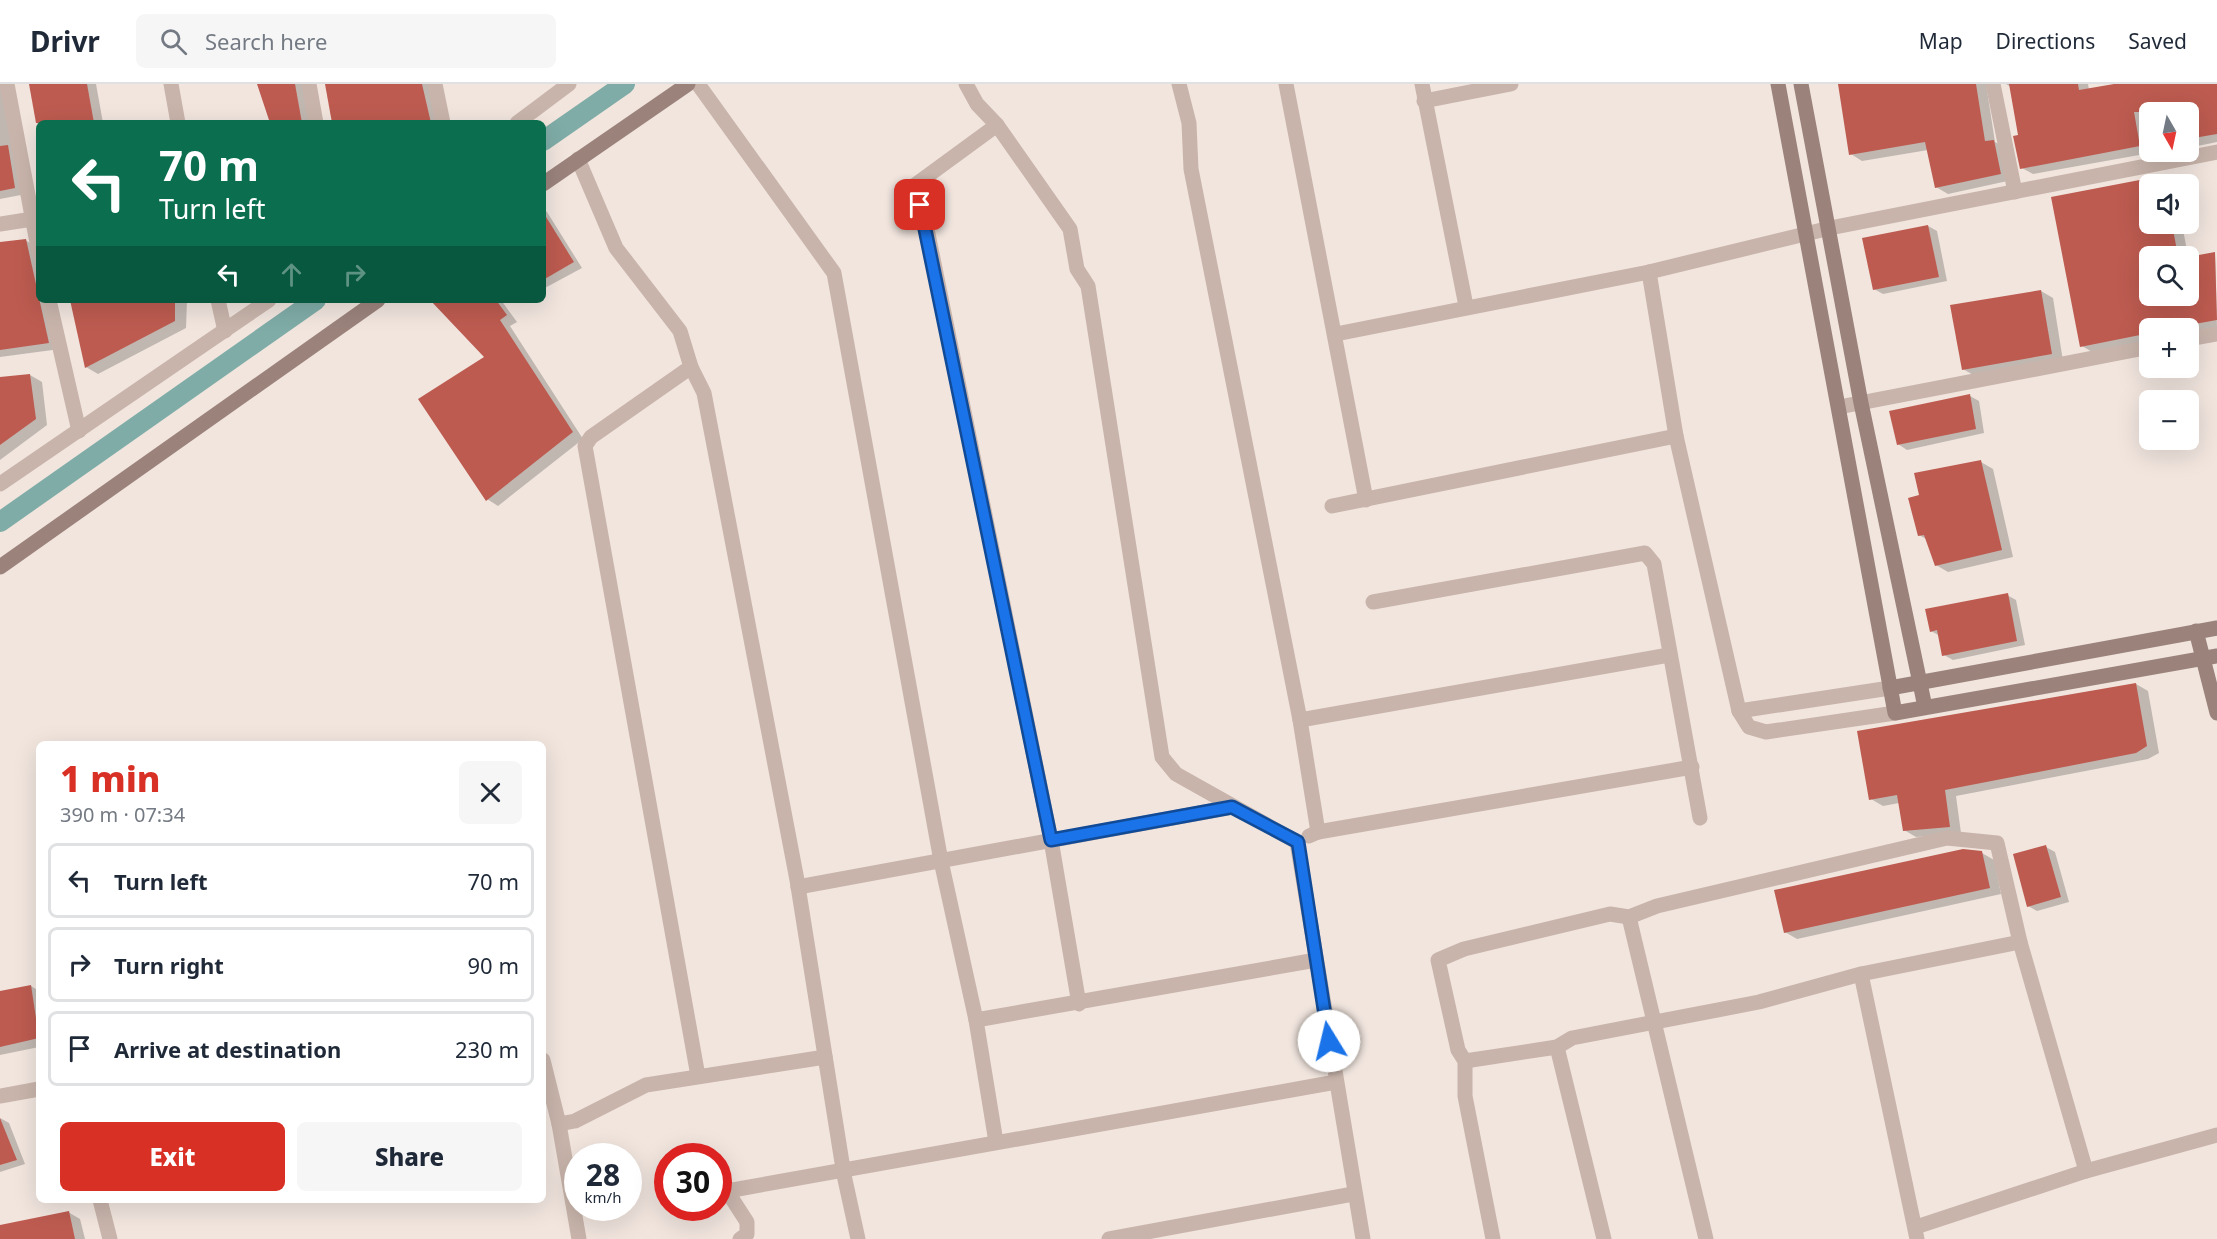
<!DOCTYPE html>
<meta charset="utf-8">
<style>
body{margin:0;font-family:"Noto Sans",sans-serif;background:#f6f6f7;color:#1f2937;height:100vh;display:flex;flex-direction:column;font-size:22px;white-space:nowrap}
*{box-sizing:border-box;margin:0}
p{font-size:20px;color:#747a83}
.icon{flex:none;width:33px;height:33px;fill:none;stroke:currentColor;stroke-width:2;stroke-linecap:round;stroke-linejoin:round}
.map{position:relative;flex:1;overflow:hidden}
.details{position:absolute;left:36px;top:657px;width:510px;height:462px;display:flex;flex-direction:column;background:#fff;border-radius:9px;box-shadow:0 6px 24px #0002}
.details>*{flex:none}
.banner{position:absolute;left:36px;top:36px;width:510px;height:183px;border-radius:9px;box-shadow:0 6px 24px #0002;background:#0b6e4f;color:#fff;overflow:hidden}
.needle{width:39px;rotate:171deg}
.tools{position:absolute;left:2139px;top:18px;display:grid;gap:12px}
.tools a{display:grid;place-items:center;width:60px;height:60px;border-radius:9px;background:#fff;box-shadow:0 6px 24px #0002;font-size:30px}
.speed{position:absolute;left:564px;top:1059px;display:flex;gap:12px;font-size:30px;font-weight:700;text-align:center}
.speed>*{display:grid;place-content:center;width:78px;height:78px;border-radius:50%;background:#fff;box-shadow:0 6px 24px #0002;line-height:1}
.speed small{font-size:15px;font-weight:400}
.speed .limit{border:9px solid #d22;background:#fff;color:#111}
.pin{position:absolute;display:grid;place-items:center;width:51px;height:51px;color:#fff;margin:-26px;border-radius:12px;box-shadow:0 3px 9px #0006}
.me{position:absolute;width:66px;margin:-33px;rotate:351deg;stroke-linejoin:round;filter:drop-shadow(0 0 4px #0008)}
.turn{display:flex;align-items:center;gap:21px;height:126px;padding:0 24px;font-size:27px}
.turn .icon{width:78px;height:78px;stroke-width:2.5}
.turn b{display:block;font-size:42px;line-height:51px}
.lanes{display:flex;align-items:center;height:57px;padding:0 24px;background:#0003;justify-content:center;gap:30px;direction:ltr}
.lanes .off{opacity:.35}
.round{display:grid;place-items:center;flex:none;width:63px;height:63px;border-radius:9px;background:#f6f6f7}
.overview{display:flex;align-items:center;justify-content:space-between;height:102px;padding:0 24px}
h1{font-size:36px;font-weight:800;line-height:45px;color:#d93025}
.button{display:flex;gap:12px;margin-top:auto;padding:12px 24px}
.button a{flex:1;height:69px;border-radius:9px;background:#d93025;color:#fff;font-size:24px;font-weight:800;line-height:69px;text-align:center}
.button a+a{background:#f6f6f7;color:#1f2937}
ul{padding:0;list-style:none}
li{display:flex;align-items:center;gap:18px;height:75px;margin:0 12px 9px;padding:0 12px;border:3px solid #e0e1e3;border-radius:9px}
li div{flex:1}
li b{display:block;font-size:22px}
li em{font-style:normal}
header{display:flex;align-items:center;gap:36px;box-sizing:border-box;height:84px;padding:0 30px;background:#fff;border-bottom:2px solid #e0e1e3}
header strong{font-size:28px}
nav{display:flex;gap:33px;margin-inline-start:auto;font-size:21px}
.search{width:420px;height:54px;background:#f6f6f7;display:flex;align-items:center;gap:15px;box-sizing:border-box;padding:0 21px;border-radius:9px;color:#747a83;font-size:22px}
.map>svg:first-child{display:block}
</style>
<header>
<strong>Drivr</strong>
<div class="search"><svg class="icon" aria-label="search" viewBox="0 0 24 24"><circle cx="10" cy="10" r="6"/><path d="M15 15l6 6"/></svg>Search here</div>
<nav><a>Map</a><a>Directions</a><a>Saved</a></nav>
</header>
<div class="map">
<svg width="2217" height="1155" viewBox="0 0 2217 1155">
<rect width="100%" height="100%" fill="#f1e5de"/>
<g fill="#0003">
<polygon points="0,0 26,110 0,115"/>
<polygon points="31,0 96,0 103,39 39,39 39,49"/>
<polygon points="259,0 305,0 312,39 271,39"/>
<polygon points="326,0 431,0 440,39 333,39"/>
<polygon points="1839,0 1986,0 1995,58 2006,64 2012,96 1948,110 1936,103 1928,66 1862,77 1851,70"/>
<polygon points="2088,0 2089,6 2122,0 2217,0 2217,58 2188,64 2188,28 2150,28 2150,68 2156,68 2033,90 2022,84 2020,52 2011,3 2006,0"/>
<polygon points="2162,93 2174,100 2150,100 2150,140 2182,140 2188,172 2150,172 2150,212 2188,212 2215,169 2217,244 2188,250 2188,244 2150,244 2150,258 2094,269 2082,262 2052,114"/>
<polygon points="543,126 547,128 582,184 543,205"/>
<polygon points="1928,142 1937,147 1947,197 1883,210 1874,205"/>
<polygon points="25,156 37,163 39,216 49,216 60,265 0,273 0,159"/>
<polygon points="2041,207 2053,214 2063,277 1975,292 1963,285"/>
<polygon points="71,216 187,216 186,244 98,290 86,283"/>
<polygon points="432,216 501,216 517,238 510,242 583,355 498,422 487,415 486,273"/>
<polygon points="30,291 42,298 47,341 0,376 0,294"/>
<polygon points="1970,312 1979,317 1984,349 1907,366 1898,360"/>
<polygon points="1981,378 1993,385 2013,473 1948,488 1936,481 1928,456 1919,451 1921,412"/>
<polygon points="2007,511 2016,516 2025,561 1953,576 1944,571 1940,552 1931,547"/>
<polygon points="2136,600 2148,607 2159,669 2148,675 1956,712 1961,749 1916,753 1904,746 1899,719 1883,722 1871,715"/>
<polygon points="2046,763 2055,768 2069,818 2037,827 2028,822"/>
<polygon points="1982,769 1994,776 2001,810 1797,855 1785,848"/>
<polygon points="31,902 39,907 39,963 0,971 0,908"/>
<polygon points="0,1034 9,1039 25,1080 0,1088"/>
<polygon points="68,1128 80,1135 85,1155 0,1155 0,1143"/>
</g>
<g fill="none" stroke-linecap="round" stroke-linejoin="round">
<g stroke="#7faca7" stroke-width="20">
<polyline points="543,57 625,0"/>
<polyline points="0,438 316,216"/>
</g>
</g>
<g fill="#bd5b50">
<polygon points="29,0 87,0 94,39 36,39"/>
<polygon points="257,0 295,0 302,39 270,39"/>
<polygon points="325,0 422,0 431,39 332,39"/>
<polygon points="1838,0 1976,0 1985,57 1994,56 2001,90 1935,104 1925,58 1849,71"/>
<polygon points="2009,0 2078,0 2079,6 2114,0 2217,0 2217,50 2188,55 2188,28 2134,28 2140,62 2020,85 2013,52 2018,51"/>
<polygon points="8,61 15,104 0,107 0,62"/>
<polygon points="2150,94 2150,140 2172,140 2178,172 2150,172 2150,212 2188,212 2188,173 2215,168 2217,236 2172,244 2150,244 2150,249 2080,263 2051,113"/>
<polygon points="543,128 574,178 543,196"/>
<polygon points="1928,141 1939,193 1873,206 1862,154"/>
<polygon points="26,155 49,259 0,266 0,158"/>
<polygon points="2041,206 2052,270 1962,286 1950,221"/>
<polygon points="70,216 175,216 175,237 85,284"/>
<polygon points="430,216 496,216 507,231 500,236 573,348 486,417 418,315 484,273"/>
<polygon points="30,290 36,335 0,361 0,293"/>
<polygon points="1970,310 1976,345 1897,361 1889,327"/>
<polygon points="1981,376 2002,466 1935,482 1924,451 1918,452 1908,414 1919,411 1914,389"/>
<polygon points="2008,509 2017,557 1942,572 1937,546 1930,548 1925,525"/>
<polygon points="2136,599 2147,662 2136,669 1945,706 1950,743 1903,747 1897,711 1869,716 1857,647"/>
<polygon points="2046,761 2061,813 2027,823 2013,770"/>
<polygon points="1963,765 1982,767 1990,804 1784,849 1774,806"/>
<polygon points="31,901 39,954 0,963 0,907"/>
<polygon points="0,1034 17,1076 0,1081"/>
<polygon points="69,1127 75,1155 0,1155 0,1141"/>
</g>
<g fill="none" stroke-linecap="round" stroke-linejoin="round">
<g stroke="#c8b4ab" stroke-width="15">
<polyline points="7,0 39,169"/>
<polyline points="171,0 178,39"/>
<polyline points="309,0 316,39"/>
<polyline points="435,0 443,39"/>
<polyline points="698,0 834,189 941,777 976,936 996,1058"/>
<polyline points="966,0 977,20 997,41 1070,145 1077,185 1088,202 1162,673 1176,690 1297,758 1363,1155"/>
<polyline points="1179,0 1189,39 1191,85 1300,636 1318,748"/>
<polyline points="1286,0 1366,416"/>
<polyline points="1422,0 1466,222"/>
<polyline points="1993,0 2015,108"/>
<polyline points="1424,17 1511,0"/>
<polyline points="997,41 915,101 926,140 1051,756 1079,920"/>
<polyline points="578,75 616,164 680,247 691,283 704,309 797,796 844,1091 858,1155"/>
<polyline points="0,140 39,134"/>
<polyline points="1649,188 1676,352 1739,627 1749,643 1766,648 1895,629"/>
<polyline points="49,216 79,347"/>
<polyline points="218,216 225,247"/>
<polyline points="1336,250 1649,188 1830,144 2217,68"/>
<polyline points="2188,255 2217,250"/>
<polyline points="691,283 591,353 585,362 698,992"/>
<polyline points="1839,323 2150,263"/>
<polyline points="1332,422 1676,352"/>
<polyline points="1373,518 1645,469 1654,480 1700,734"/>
<polyline points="1739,627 1890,604"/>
<polyline points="1300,636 1669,571"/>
<polyline points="1309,752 1318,748 1692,683"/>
<polyline points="798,803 1232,723"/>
<polyline points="1629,833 1706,1155"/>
<polyline points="1861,890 1917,1155"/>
<polyline points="976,936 1316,876"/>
<polyline points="1557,963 1604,1155"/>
<polyline points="543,976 559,1040 579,1155"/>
<polyline points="1465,977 1557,963 1572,954 1759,918 1861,890 2020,858"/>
<polyline points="0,1012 39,1005"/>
<polyline points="559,1040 575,1037 646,1001 825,973"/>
<polyline points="100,1116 110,1155"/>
<polyline points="1916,1143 2086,1087 2217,1051"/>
<polyline points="740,1155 747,1150 747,1138 727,1107 1336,998"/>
<polyline points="1109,1155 1353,1110"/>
<polyline points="1493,1155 1465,1012 1465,977 1458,966 1438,876 1464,865 1610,830 1629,833 1657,822 1947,754 1997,759 2020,858 2086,1087"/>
</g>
<g stroke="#c8b4ab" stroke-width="15">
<polyline points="517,39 569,0"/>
<polyline points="0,400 269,216"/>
</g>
<g stroke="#9b837c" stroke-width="15">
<polyline points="1778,0 1895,629 2217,572"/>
<polyline points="1801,0 1861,319 1925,623"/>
<polyline points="543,100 688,0"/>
<polyline points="0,483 378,216"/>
<polyline points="2196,547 2217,629"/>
<polyline points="1890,604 2217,544"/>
</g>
</g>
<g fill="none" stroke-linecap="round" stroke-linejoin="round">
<defs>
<polyline id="route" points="920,121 1051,756 1232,723 1298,758 1329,957"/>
</defs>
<use href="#route" stroke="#114b97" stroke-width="15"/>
<use href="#route" stroke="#1a73e8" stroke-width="10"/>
</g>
</svg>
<div class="tools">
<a><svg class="needle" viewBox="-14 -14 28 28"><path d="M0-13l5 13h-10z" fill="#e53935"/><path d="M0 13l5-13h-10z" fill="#747a83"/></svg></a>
<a><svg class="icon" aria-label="sound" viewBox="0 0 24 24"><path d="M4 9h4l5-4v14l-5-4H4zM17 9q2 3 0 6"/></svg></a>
<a><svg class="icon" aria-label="search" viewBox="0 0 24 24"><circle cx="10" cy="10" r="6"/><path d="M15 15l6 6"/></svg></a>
<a>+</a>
<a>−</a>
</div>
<div class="speed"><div>28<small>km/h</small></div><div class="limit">30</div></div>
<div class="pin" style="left:920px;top:121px;background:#d93025"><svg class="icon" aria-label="arrive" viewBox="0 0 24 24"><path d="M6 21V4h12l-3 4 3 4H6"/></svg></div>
<svg class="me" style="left:1329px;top:957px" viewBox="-20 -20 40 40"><circle r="19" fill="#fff"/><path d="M0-13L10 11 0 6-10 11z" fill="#1a73e8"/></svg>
<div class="banner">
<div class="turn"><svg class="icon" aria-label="left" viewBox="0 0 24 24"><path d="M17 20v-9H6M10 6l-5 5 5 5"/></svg><div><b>70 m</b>Turn left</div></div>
<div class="lanes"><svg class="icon" aria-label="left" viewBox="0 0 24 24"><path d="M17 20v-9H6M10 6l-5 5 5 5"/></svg><svg class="icon off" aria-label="ahead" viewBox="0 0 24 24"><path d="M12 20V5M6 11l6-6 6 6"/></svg><svg class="icon off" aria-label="right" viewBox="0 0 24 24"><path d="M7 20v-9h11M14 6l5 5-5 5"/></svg></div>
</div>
<section class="details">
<div class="overview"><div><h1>1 min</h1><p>390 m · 07:34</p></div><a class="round"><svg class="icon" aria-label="close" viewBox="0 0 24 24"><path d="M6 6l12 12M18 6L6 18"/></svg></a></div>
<ul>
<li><svg class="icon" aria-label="left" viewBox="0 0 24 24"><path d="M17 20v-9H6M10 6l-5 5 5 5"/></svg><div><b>Turn left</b></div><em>70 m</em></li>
<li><svg class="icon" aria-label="right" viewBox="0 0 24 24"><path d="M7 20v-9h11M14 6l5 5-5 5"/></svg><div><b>Turn right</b></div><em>90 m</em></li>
<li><svg class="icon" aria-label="arrive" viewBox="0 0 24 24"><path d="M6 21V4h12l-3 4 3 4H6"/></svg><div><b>Arrive at destination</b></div><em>230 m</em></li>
</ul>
<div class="button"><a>Exit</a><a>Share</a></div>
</section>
</div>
